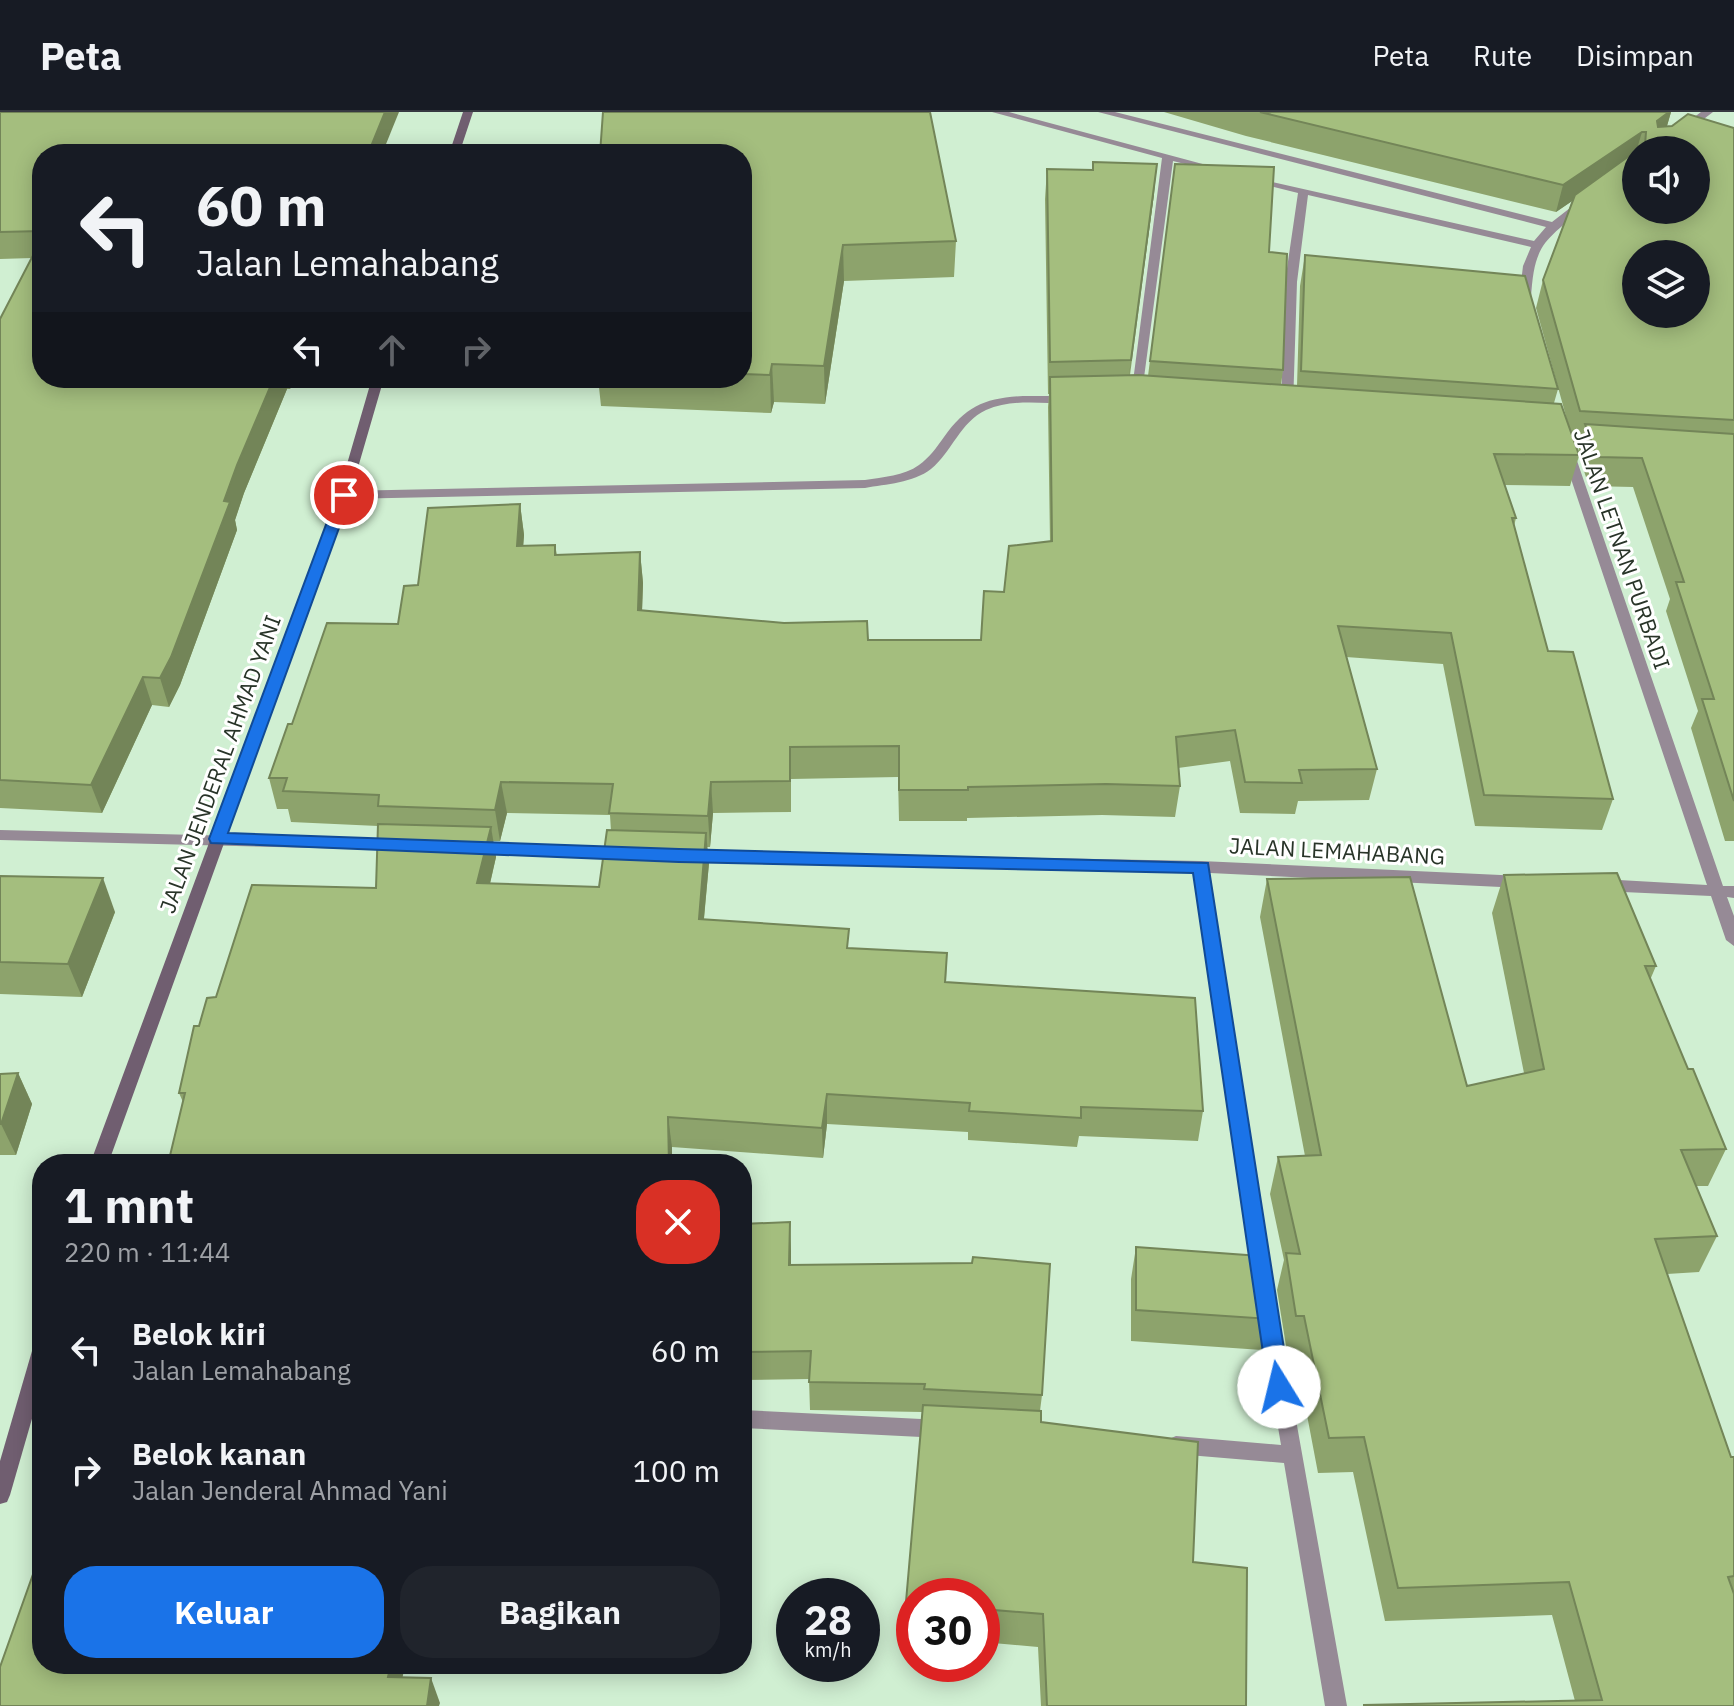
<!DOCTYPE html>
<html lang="id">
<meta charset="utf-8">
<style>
body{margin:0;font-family:"IBM Plex Sans",sans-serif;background:#20242c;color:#f1f3f6;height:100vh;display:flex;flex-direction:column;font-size:30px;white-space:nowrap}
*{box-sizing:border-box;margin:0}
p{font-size:26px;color:#9ea1a6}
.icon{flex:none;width:44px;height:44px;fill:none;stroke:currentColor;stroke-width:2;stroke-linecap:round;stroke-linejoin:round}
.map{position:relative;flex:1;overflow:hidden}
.side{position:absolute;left:32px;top:1042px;width:720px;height:520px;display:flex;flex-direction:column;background:#171b24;border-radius:32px;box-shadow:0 4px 20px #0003}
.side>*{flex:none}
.top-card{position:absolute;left:32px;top:32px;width:720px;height:244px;border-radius:32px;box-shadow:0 4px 20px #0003;background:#171b24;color:#f1f3f6;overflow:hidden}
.controls{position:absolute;left:1622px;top:24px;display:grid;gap:16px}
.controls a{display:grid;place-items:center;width:88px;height:88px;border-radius:50%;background:#171b24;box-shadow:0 4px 20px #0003;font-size:40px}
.speed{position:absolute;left:776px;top:1466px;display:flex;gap:16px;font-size:40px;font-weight:700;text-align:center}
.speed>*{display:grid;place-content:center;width:104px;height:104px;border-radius:50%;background:#171b24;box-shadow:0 4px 20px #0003;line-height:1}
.speed small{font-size:20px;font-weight:400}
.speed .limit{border:12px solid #d22;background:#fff;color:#111}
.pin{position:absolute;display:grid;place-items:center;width:68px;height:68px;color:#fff;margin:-34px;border:4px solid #fff;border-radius:50%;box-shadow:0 2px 8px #0007}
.me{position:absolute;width:88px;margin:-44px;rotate:351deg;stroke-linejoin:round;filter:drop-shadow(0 0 6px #0008)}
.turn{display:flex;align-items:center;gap:28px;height:168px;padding:0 32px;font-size:36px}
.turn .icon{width:104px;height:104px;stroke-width:2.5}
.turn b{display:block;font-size:56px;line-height:68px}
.lanes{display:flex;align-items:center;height:76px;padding:0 32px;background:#0003;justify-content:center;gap:40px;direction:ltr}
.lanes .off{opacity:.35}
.round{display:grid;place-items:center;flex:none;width:84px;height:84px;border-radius:32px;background:#20242c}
.summary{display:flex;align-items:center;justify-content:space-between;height:136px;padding:0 32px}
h1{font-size:48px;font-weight:700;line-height:60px}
.cta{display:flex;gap:16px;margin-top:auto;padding:16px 32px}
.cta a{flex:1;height:92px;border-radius:32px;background:#1a73e8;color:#fff;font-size:32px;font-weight:700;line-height:92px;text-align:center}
.cta a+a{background:#20242c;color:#f1f3f6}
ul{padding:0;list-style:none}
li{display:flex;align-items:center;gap:24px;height:120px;padding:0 32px}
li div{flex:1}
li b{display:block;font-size:30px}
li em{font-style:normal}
header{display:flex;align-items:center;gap:48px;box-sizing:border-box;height:112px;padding:0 40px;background:#171b24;border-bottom:2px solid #363941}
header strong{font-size:38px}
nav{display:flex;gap:44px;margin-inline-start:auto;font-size:28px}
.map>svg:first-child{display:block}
</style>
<header>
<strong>Peta</strong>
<nav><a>Peta</a><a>Rute</a><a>Disimpan</a></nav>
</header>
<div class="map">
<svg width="1734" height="1594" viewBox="0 0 1734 1594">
<rect width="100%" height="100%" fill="#d0efd2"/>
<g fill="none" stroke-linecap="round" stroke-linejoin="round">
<g fill="#968a96" fill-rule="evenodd">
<polygon points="992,0 1009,0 1225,58 1220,61 1173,49 1141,288 1133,288 1131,285 1162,46"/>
<path d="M1098,0H1115L1552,110L1579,89L1588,91C1549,129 1534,125 1531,187L1525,190L1519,187L1523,154L1531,135L1308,83L1297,170L1293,294L1287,298L1281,294L1285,170L1298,81L1250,69V65L1534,129L1546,115Z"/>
<polygon points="1701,0 1713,0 1663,38 1651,38"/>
<path d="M1023,284H1067L1073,288L1067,292C1041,291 1011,287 986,298C960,310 952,340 931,357C913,371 886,372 865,376L344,387L338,383L344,379L865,368C883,365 904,364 919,353C929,346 937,335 944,325C966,294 985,286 1023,284Z"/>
<polygon points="1568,336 1574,340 1723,774 1734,774 1734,786 1727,785 1734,804 1734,834 1726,828 1711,784 1601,779 1593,773 1601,767 1707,773 1562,340"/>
<polygon points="0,718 398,728 406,733 398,738 0,728"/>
<polygon points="473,731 626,736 634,741 626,746 473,741 465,736"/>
<polygon points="689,739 1201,749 1522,764 1530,770 1522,776 1210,761 1271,1163 1269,1169 1262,1171 1255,1169 1253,1163 1194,760 689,749 681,744"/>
<polygon points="1266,1182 1273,1184 1275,1190 1347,1594 1325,1594 1284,1351 1176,1342 1169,1339 1166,1333 1169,1327 1176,1324 1281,1333 1257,1190 1259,1184"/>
<polygon points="742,1298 941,1308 948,1311 951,1317 948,1323 941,1326 742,1316"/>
</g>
<g fill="#705e70" fill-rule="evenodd">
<polygon points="463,0 473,0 459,42 449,42"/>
<polygon points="372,266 384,266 350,383 108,1052 90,1052 338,383"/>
<polygon points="42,1231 42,1272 10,1383 7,1390 0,1392 0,1349 32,1239 35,1233"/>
</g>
</g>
<g fill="#8da36c" fill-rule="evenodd">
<polygon points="0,0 42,42 42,266 294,266 290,277 287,277 244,381 235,408 237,418 180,573 169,595 152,593 102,701 0,696 0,207 32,146 0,147"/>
<polygon points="603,0 930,0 956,129 954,165 844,169 825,292 774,290 771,301 601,294 598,266 742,266 742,42 600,42"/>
<path d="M1164,0H1671L1667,14L1734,16V729H1725L1691,616L1698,599L1666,499L1670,487L1633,375L1589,374L1579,344L1570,374L1504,373L1516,406L1514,414L1548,539L1613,687L1602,718L1475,714L1443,552L1346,545L1377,657L1369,688L1298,689L1295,702L1240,701L1230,649L1178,656L1180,674L1175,705L1102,703L967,706V709H899L898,665L791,667V700L713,701L710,735H707L709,751L704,807L849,836L947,841L946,870L1203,999L1198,1029L1079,1024L1077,1035L968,1028V1020L827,1012L823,1046L672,1035V1052H168L183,990L179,981L199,914L216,885L376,776L378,714L291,710L288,697H277L269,666L292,612L398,512L418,473L520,392L524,423L523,434L555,433L557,443L640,440L643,471L642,498L868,528H981L1004,480L1050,430L1048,295L1049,282H1048L1045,87L1047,57L1092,58L1093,50L1154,82L1130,263L1148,264L1175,52L1269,140L1283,258L1281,273L1297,274L1300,174L1305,143L1558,277L1554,291L1569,315L1536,196L1543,168L1572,89L1556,100L1246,24ZM1636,38H1696L1636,98ZM1573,327L1581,328L1578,340ZM507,701L610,703L611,719L599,775L490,772L496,745L493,729H500Z"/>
<polygon points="1504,763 1656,854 1650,868 1688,957 1726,1037 1708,1074 1696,1074 1717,1124 1699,1160 1667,1162 1731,1345 1734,1345 1734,1594 1364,1594 1364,1593 1575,1589 1552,1503 1385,1509 1353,1360 1318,1361 1295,1240 1287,1240 1277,1178 1284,1148 1270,1082 1278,1045 1305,1044 1260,805 1267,767 1467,974 1524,961 1492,801"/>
<polygon points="0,764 115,800 82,885 0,882"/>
<polygon points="18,961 32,992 16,1043 0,1043 0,962"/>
<polygon points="790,1110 791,1153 1042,1283 1040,1299 1041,1310 1193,1450 1246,1594 1041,1594 1038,1535 982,1530 982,1484 914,1484 914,1523 906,1523 906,1490 922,1300 810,1298 809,1267 742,1268 742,1112"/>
<polygon points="1136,1135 1270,1207 1262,1238 1131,1229 1131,1167"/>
</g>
<g fill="#738558">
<polygon points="385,0 399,0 382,42 368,42"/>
<polygon points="1669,0 1671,0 1664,24 1649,36 1657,9"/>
<polygon points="1642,20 1634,47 1556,100 1563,73"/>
<polygon points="1157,52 1154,82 1127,279 1131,248"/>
<polygon points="843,133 844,169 825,292 824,254"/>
<polygon points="772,252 774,290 771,301 770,263"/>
<polygon points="274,266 284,266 287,277 244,381 235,408 237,418 180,573 169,595 160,566 237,353"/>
<polygon points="287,266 294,266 290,277"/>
<polygon points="520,392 524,423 521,465 517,434"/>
<polygon points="640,440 643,471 641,528 638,498"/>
<polygon points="143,565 152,593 102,701 91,673"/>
<polygon points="501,670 507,701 500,729 495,698"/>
<polygon points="711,670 713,701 710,735 708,704"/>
<polygon points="491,715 496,745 483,801 477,771"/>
<polygon points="706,721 709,751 701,837 699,807"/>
<polygon points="103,766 115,800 82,885 68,852"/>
<polygon points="18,961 32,992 16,1043 1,1012"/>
<polygon points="827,982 827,1012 823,1046 822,1016"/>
<polygon points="668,1005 672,1035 672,1052 669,1052"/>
<polygon points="790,1110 791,1139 791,1181 789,1153"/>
<polygon points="391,1552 405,1552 398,1590 388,1565"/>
<polygon points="431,1566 440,1591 439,1594 427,1594"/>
</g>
<g fill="#a4be7e" stroke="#738558" stroke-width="2" fill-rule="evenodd">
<polygon points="0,0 385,0 368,42 42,42 42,119 0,120"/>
<polygon points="603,0 930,0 956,129 843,133 824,254 772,252 770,263 742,262 742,80 747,59 742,59 742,42 600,42"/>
<path d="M1260,0H1669L1657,9L1658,15L1672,14L1688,2L1734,16V308L1580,299L1543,168L1575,83L1636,39V98H1696V38H1638L1645,33L1646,20H1642L1563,73ZM1636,142H1696V202H1636Z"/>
<polygon points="1093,50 1157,52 1131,248 1050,250 1047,57 1093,58"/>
<polygon points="1175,52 1274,55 1269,140 1287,142 1283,258 1150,249"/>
<polygon points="42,126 42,266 274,266 237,353 224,389 230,390 171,545 160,566 143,565 91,673 0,668 0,207"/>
<polygon points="1305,143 1525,164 1558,277 1301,259"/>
<polygon points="1139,263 1561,292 1579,343 1494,342 1516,406 1512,406 1548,539 1573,540 1613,687 1484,683 1451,521 1338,514 1377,657 1299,658 1302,671 1245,670 1235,618 1176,625 1180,674 1106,672 968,675 968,678 899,678 899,634 790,635 790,669 711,670 708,704 609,701 613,672 501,670 495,698 378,694 379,683 283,679 287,666 269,666 288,612 292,612 327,511 398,512 404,474 418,473 428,396 520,392 517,434 555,433 555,443 640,440 638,498 784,511 867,509 868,528 981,528 984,479 1004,480 1009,434 1052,429 1050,265"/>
<polygon points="1585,312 1734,322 1734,689 1702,587 1714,587 1676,470 1684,470 1642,346 1597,345"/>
<polygon points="378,712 491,715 477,771 599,775 607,718 706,721 699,807 849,817 847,836 947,841 945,870 1195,886 1203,999 1081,995 1081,1006 969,999 970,991 827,982 822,1016 668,1005 669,1052 168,1052 185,981 179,981 194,914 199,914 207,886 216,885 252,773 376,776"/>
<polygon points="1617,761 1656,854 1645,854 1688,957 1693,957 1726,1037 1681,1038 1717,1124 1655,1127 1731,1345 1734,1345 1734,1464 1728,1465 1734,1482 1734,1594 1364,1594 1364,1593 1602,1588 1569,1470 1398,1476 1364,1325 1329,1326 1304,1204 1296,1204 1286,1141 1300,1142 1278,1045 1321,1043 1267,767 1410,765 1467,974 1544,957 1504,763"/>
<polygon points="0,764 103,766 68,852 0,850"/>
<polygon points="18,961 1,1012 0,1012 0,962"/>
<polygon points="790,1110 789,1153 972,1151 973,1145 1050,1152 1042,1283 924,1277 925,1272 809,1270 811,1239 742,1240 742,1112"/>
<polygon points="1136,1135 1260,1144 1270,1207 1136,1198"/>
<polygon points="923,1293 1041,1299 1041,1310 1198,1330 1193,1450 1247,1456 1246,1594 1047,1594 1043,1502 982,1497 982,1484 914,1484 914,1491 906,1490"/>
<polygon points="42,1437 42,1552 391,1552 388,1565 431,1566 427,1594 0,1594 0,1555"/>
</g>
<polygon fill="#1a73e8" stroke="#114b97" stroke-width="2" points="344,378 351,383 228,721 679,737 1208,751 1290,1275 1287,1282 1279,1285 1271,1282 1268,1275 1193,761 679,750 211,731 209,727 337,383"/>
<g text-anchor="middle" stroke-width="6" stroke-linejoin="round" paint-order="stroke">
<g font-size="22" fill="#283428" stroke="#fff">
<text transform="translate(1622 437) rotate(71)" y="8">JALAN LETNAN PURBADI</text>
<text transform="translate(220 652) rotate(-70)" y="8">JALAN JENDERAL AHMAD YANI</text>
<text transform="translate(1337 739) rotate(3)" y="8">JALAN LEMAHABANG</text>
</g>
</g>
</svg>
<div class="controls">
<a><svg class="icon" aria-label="sound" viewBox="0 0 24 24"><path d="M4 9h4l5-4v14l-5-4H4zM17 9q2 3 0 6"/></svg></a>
<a><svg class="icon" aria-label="layers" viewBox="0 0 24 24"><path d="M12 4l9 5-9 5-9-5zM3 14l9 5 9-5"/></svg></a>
</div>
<div class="speed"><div>28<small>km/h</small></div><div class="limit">30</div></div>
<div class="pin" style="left:344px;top:383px;background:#d93025"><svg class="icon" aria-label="arrive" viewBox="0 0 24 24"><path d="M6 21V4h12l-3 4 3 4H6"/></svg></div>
<svg class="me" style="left:1279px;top:1275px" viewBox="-20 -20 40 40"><circle r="19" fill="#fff"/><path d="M0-13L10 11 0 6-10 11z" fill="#1a73e8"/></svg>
<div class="top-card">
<div class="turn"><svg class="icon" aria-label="left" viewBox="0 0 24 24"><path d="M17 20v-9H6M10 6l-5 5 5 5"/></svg><div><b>60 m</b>Jalan Lemahabang</div></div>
<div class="lanes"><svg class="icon" aria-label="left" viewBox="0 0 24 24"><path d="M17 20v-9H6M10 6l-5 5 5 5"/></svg><svg class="icon off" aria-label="ahead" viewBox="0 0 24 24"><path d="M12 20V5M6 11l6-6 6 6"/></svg><svg class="icon off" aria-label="right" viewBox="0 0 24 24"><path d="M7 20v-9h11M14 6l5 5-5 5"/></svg></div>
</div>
<section class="side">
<div class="summary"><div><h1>1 mnt</h1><p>220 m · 11:44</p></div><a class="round" style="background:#d93025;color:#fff"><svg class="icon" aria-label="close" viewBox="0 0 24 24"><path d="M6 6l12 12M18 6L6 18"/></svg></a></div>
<ul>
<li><svg class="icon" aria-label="left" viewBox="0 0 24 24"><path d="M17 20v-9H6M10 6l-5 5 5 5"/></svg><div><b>Belok kiri</b><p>Jalan Lemahabang</p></div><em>60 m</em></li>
<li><svg class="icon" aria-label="right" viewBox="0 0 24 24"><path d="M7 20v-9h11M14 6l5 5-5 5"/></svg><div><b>Belok kanan</b><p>Jalan Jenderal Ahmad Yani</p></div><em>100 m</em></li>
</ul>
<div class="cta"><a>Keluar</a><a>Bagikan</a></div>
</section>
</div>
